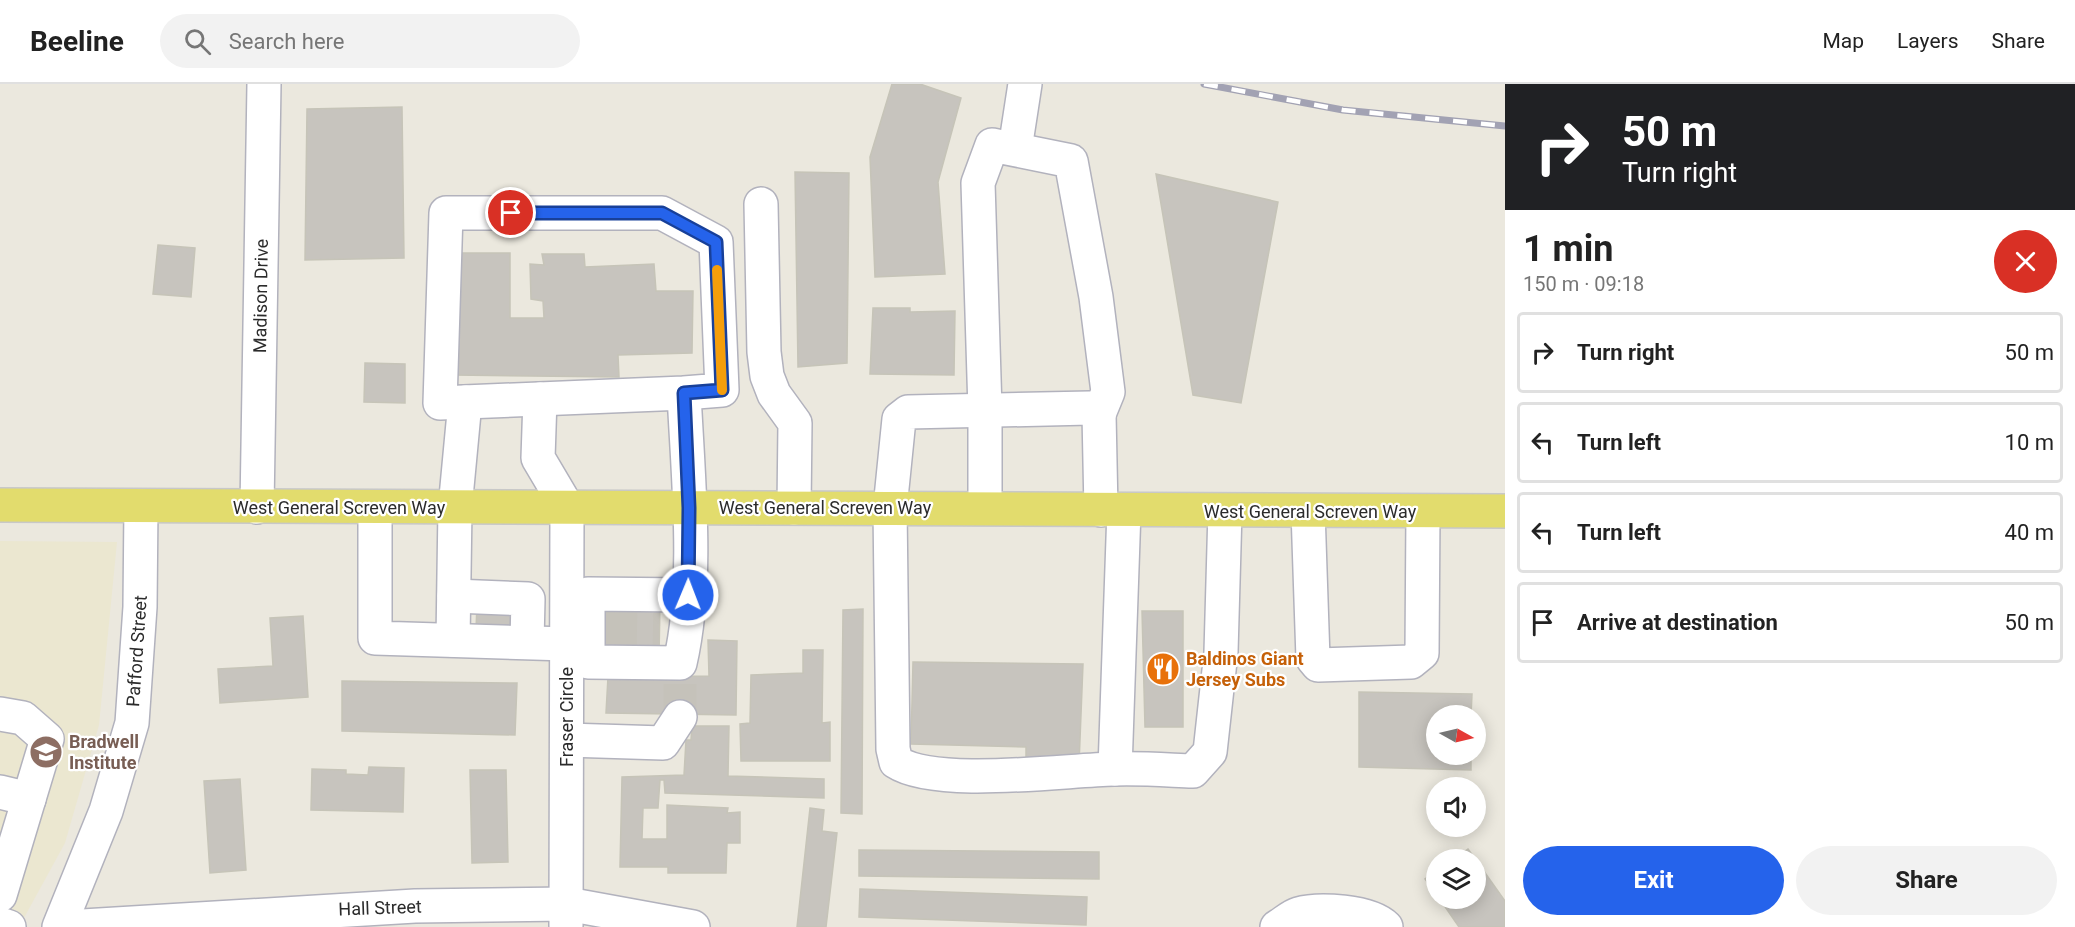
<!DOCTYPE html>
<meta charset="utf-8">
<style>
body{margin:0;font-family:Roboto,sans-serif;background:#f2f2f2;color:#222;height:100vh;display:flex;flex-direction:column;font-size:22px;white-space:nowrap}
*{box-sizing:border-box;margin:0}
p{font-size:20px;color:#767676}
.icon{flex:none;width:33px;height:33px;fill:none;stroke:currentColor;stroke-width:2;stroke-linecap:round;stroke-linejoin:round}
.map{position:relative;flex:1;overflow:hidden}
.side{display:flex;flex-direction:column;background:#fff;width:570px}
.side>*{flex:none}
.banner{background:#202124;color:#fff;overflow:hidden}
.needle{width:39px;rotate:98deg}
.fabs{position:absolute;left:1426px;top:621px;display:grid;gap:12px}
.fabs a{display:grid;place-items:center;width:60px;height:60px;border-radius:50%;background:#fff;box-shadow:0 3px 15px #0003;font-size:30px}
.pin{position:absolute;display:grid;place-items:center;width:51px;height:51px;color:#fff;margin:-26px;border:3px solid #fff;border-radius:50%;box-shadow:0 2px 6px #0007}
.me{position:absolute;width:66px;margin:-33px;rotate:1deg;stroke-linejoin:round;filter:drop-shadow(0 0 4px #0008)}
.turn{display:flex;align-items:center;gap:21px;height:126px;padding:0 18px;font-size:27px}
.turn .icon{width:78px;height:78px;stroke-width:2.5}
.turn b{display:block;font-size:42px;line-height:51px}
.round{display:grid;place-items:center;flex:none;width:63px;height:63px;border-radius:32px;background:#f2f2f2}
.summary{display:flex;align-items:center;justify-content:space-between;height:102px;padding:0 18px}
h1{font-size:36px;font-weight:700;line-height:45px}
.cta{display:flex;gap:12px;margin-top:auto;padding:12px 18px}
.cta a{flex:1;height:69px;border-radius:36px;background:#2563eb;color:#fff;font-size:24px;font-weight:700;line-height:69px;text-align:center}
.cta a+a{background:#f2f2f2;color:#222}
ul{padding:0;list-style:none}
li{display:flex;align-items:center;gap:18px;height:81px;margin:0 12px 9px;padding:0 6px;border:3px solid #e0e0e0;border-radius:6px}
li div{flex:1}
li b{display:block;font-size:22px}
li em{font-style:normal}
header{display:flex;align-items:center;gap:36px;box-sizing:border-box;height:84px;padding:0 30px;background:#fff;border-bottom:2px solid #e0e0e0}
header strong{font-size:28px}
nav{display:flex;gap:33px;margin-inline-start:auto;font-size:21px}
.search{width:420px;height:54px;background:#f2f2f2;display:flex;align-items:center;gap:15px;box-sizing:border-box;padding:0 21px;border-radius:33px;color:#767676;font-size:22px}
main{display:flex;flex:1;min-height:0}
.map>svg:first-child{display:block}
</style>
<header>
<strong>Beeline</strong>
<div class="search"><svg class="icon" aria-label="search" viewBox="0 0 24 24"><circle cx="10" cy="10" r="6"/><path d="M15 15l6 6"/></svg>Search here</div>
<nav><a>Map</a><a>Layers</a><a>Share</a></nav>
</header>
<main>
<div class="map">
<svg width="1505" height="843" viewBox="0 0 1505 843">
<rect width="100%" height="100%" fill="#ebe8de"/>
<polygon fill="#ebe7d0" points="0,457 117,458 99,641 65,759 19,843 0,843"/>
<g fill="#c7c4be" stroke="#c6c4b8" stroke-width="1.5">
<polygon points="892,0 920,0 961,14 938,98 945,190 875,193 870,73"/>
<polygon points="402,23 404,174 305,176 307,25"/>
<polygon points="795,88 849,89 847,279 798,283"/>
<polygon points="1156,90 1278,118 1241,319 1193,311"/>
<polygon points="158,161 195,164 191,213 153,210"/>
<polygon points="455,169 510,169 510,234 544,234 543,217 531,215 530,180 544,181 542,170 584,170 585,183 654,180 656,207 693,207 692,269 618,271 619,293 453,291"/>
<polygon points="873,224 910,224 910,228 955,227 954,291 870,290"/>
<polygon points="365,279 405,280 405,319 364,318"/>
<polygon points="603,519 660,520 659,572 603,572"/>
<polygon points="477,520 519,521 519,546 476,546"/>
<polygon points="863,525 862,730 841,729 843,526"/>
<polygon points="1142,527 1183,527 1183,643 1145,643"/>
<polygon points="303,532 308,613 220,619 218,585 273,582 270,534"/>
<polygon points="708,556 737,557 736,631 606,629 608,593 709,592"/>
<polygon points="803,566 823,566 822,639 830,638 830,677 741,677 740,640 750,639 751,591 803,589"/>
<polygon points="913,578 1083,580 1079,681 1026,682 1026,663 911,660"/>
<polygon points="342,597 517,599 515,651 342,647"/>
<polygon points="1359,608 1472,610 1471,632 1437,632 1437,670 1471,670 1471,686 1359,683"/>
<polygon points="692,642 729,642 728,692 824,695 824,714 665,709 664,696 660,696 658,724 643,724 642,755 667,755 667,721 728,724 727,729 740,728 740,759 727,759 726,789 668,789 668,783 620,783 622,693 684,691 686,656 691,656"/>
<polygon points="369,683 404,684 403,728 311,726 312,685 346,686 346,690 368,691"/>
<polygon points="470,686 506,686 508,778 472,779"/>
<polygon points="240,695 246,786 210,789 204,697"/>
<polygon points="810,724 824,726 822,747 837,749 826,843 797,843"/>
<polygon points="1468,765 1476,776 1453,776"/>
<polygon points="859,766 1099,768 1099,795 859,792"/>
<polygon points="1476,776 1505,817 1505,843 1459,843 1439,814 1476,814"/>
<polygon points="1437,786 1437,812 1425,795"/>
<polygon points="860,805 1087,813 1086,841 859,833"/>
</g>
<g fill="none" stroke-linecap="round" stroke-linejoin="round">
<g stroke="#c5c2ba" stroke-width="33" stroke-dasharray="33 16" stroke-linecap="butt">
<polyline points="604,544 659,545"/>
<polyline points="680,633 680,589"/>
</g>
<defs>
<g id="minor">
<polyline points="1015,65 1025,0"/>
<polyline points="761,120 764,268 767,292 774,310 795,339 794,424"/>
<path d="M684,309L440,319L446,129H662L716,158L722,306L684,309C688,395 699,496 680,579L588,578V510L688,511"/>
<polyline points="540,315 538,374 567,423 566,841"/>
<polyline points="257,423 264,0"/>
<polyline points="375,424 375,554 567,560"/>
<polyline points="985,424 985,326 978,99 992,61 1071,77 1096,213 1108,308 1099,330"/>
<path d="M1101,426L1099,330L1090,324L908,328L899,335L890,424L893,665L896,678C936,704 1064,686 1114,685C1140,684 1167,686 1193,687L1210,668L1221,568L1225,427"/>
<polyline points="1308,427 1313,575 1318,581 1411,578 1422,569 1423,428"/>
<polyline points="454,512 528,515 527,558"/>
<polyline points="453,556 455,424 465,318"/>
<polyline points="0,630 23,634 47,655 0,811"/>
<polyline points="567,656 663,659 680,633"/>
<polyline points="1115,685 1124,426"/>
<polyline points="0,708 29,715"/>
<polyline points="0,840 9,843"/>
<polyline points="59,843 106,727 132,639 140,523 141,422"/>
<polyline points="66,843 415,822 567,820 693,843"/>
<path d="M1277,843C1284,839 1291,832 1298,830C1319,824 1370,827 1386,843"/>
</g>
<polyline id="major" points="0,421 1505,427"/>
</defs>
<use href="#minor" stroke="#b2b2bd" stroke-width="36"/>
<use href="#major" stroke="#c8c8c8" stroke-width="36"/>
<use href="#minor" stroke="#fff" stroke-width="33"/>
<use href="#major" stroke="#e2dc6d" stroke-width="33"/>
<defs>
<polyline id="rail" points="1204,0 1343,26 1505,42"/>
</defs>
<use href="#rail" stroke="#a2a2b3" stroke-width="7"/>
<use href="#rail" stroke="#fff" stroke-width="4.5" stroke-dasharray="14" stroke-linecap="butt"/>
</g>
<g fill="none" stroke-linecap="round" stroke-linejoin="round">
<defs>
<polyline id="route" points="511,129 662,129 716,158 722,306 684,309 689,424 688,511"/>
</defs>
<use href="#route" stroke="#184099" stroke-width="15"/>
<use href="#route" stroke="#2563eb" stroke-width="10"/>
<polyline stroke="#f59e0b" stroke-width="10" points="717,186 722,306"/>
</g>
<defs>
<symbol id="restaurant-disc" viewBox="-11 -11 22 22"><circle r="9.5" fill="#e8710a" stroke="#fff"/><path d="M-5-6h1v4h1v-4h1v4h1v-4h1v5L-1.5 .5V6h-2V.5L-5-1ZM5-6V6H3V1.5H1.5Q1.5-4 5-6Z" fill="#fff"/></symbol>
<symbol id="school-disc" viewBox="-11 -11 22 22"><circle r="9.5" fill="#8d6e63" stroke="#fff"/><path d="M0-5L7-2L0 1L-7-2ZM-4 1L0 2.5L4 1V4Q0 6-4 4Z" fill="#fff"/></symbol>
</defs>
<g fill-rule="evenodd">
<use href="#restaurant-disc" x="1144" y="566" width="38" height="38"/>
<use href="#school-disc" x="27" y="649" width="38" height="38"/>
</g>
<g text-anchor="middle" stroke-width="4.5" stroke-linejoin="round" paint-order="stroke">
<g font-size="18" fill="#2b2b2b" stroke="#fff">
<text transform="translate(261 212) rotate(-89)" y="6">Madison Drive</text>
<text x="339" y="430">West General Screven Way</text>
<text x="825" y="430">West General Screven Way</text>
<text x="1310" y="434">West General Screven Way</text>
<text transform="translate(137 567) rotate(-86)" y="6">Pafford Street</text>
<text transform="translate(567 633) rotate(-90)" y="6">Fraser Circle</text>
<text transform="translate(380 824) rotate(-2)" y="6">Hall Street</text>
</g>
<g font-size="18" font-weight="bold" fill="#c56008" stroke="#fff" text-anchor="start">
<text x="1186" y="581">Baldinos Giant<tspan x="1186" dy="21">Jersey Subs</tspan></text>
</g>
<g font-size="18" font-weight="bold" fill="#785e54" stroke="#fff" text-anchor="start">
<text x="69" y="664">Bradwell<tspan x="69" dy="21">Institute</tspan></text>
</g>
</g>
</svg>
<div class="fabs">
<a><svg class="needle" viewBox="-14 -14 28 28"><path d="M0-13l5 13h-10z" fill="#e53935"/><path d="M0 13l5-13h-10z" fill="#767676"/></svg></a>
<a><svg class="icon" aria-label="sound" viewBox="0 0 24 24"><path d="M4 9h4l5-4v14l-5-4H4zM17 9q2 3 0 6"/></svg></a>
<a><svg class="icon" aria-label="layers" viewBox="0 0 24 24"><path d="M12 4l9 5-9 5-9-5zM3 14l9 5 9-5"/></svg></a>
</div>
<div class="pin" style="left:511px;top:129px;background:#d93025"><svg class="icon" aria-label="arrive" viewBox="0 0 24 24"><path d="M6 21V4h12l-3 4 3 4H6"/></svg></div>
<svg class="me" style="left:688px;top:511px" viewBox="-20 -20 40 40"><circle r="17" fill="#2563eb" stroke="#fff" stroke-width="3"/><path d="M0-11L8 9 0 5-8 9z" fill="#fff"/></svg>
</div>
<section class="side">
<div class="banner">
<div class="turn"><svg class="icon" aria-label="right" viewBox="0 0 24 24"><path d="M7 20v-9h11M14 6l5 5-5 5"/></svg><div><b>50 m</b>Turn right</div></div>
</div>
<div class="summary"><div><h1>1 min</h1><p>150 m · 09:18</p></div><a class="round" style="background:#d93025;color:#fff"><svg class="icon" aria-label="close" viewBox="0 0 24 24"><path d="M6 6l12 12M18 6L6 18"/></svg></a></div>
<ul>
<li><svg class="icon" aria-label="right" viewBox="0 0 24 24"><path d="M7 20v-9h11M14 6l5 5-5 5"/></svg><div><b>Turn right</b></div><em>50 m</em></li>
<li><svg class="icon" aria-label="left" viewBox="0 0 24 24"><path d="M17 20v-9H6M10 6l-5 5 5 5"/></svg><div><b>Turn left</b></div><em>10 m</em></li>
<li><svg class="icon" aria-label="left" viewBox="0 0 24 24"><path d="M17 20v-9H6M10 6l-5 5 5 5"/></svg><div><b>Turn left</b></div><em>40 m</em></li>
<li><svg class="icon" aria-label="arrive" viewBox="0 0 24 24"><path d="M6 21V4h12l-3 4 3 4H6"/></svg><div><b>Arrive at destination</b></div><em>50 m</em></li>
</ul>
<div class="cta"><a>Exit</a><a>Share</a></div>
</section>
</main>
